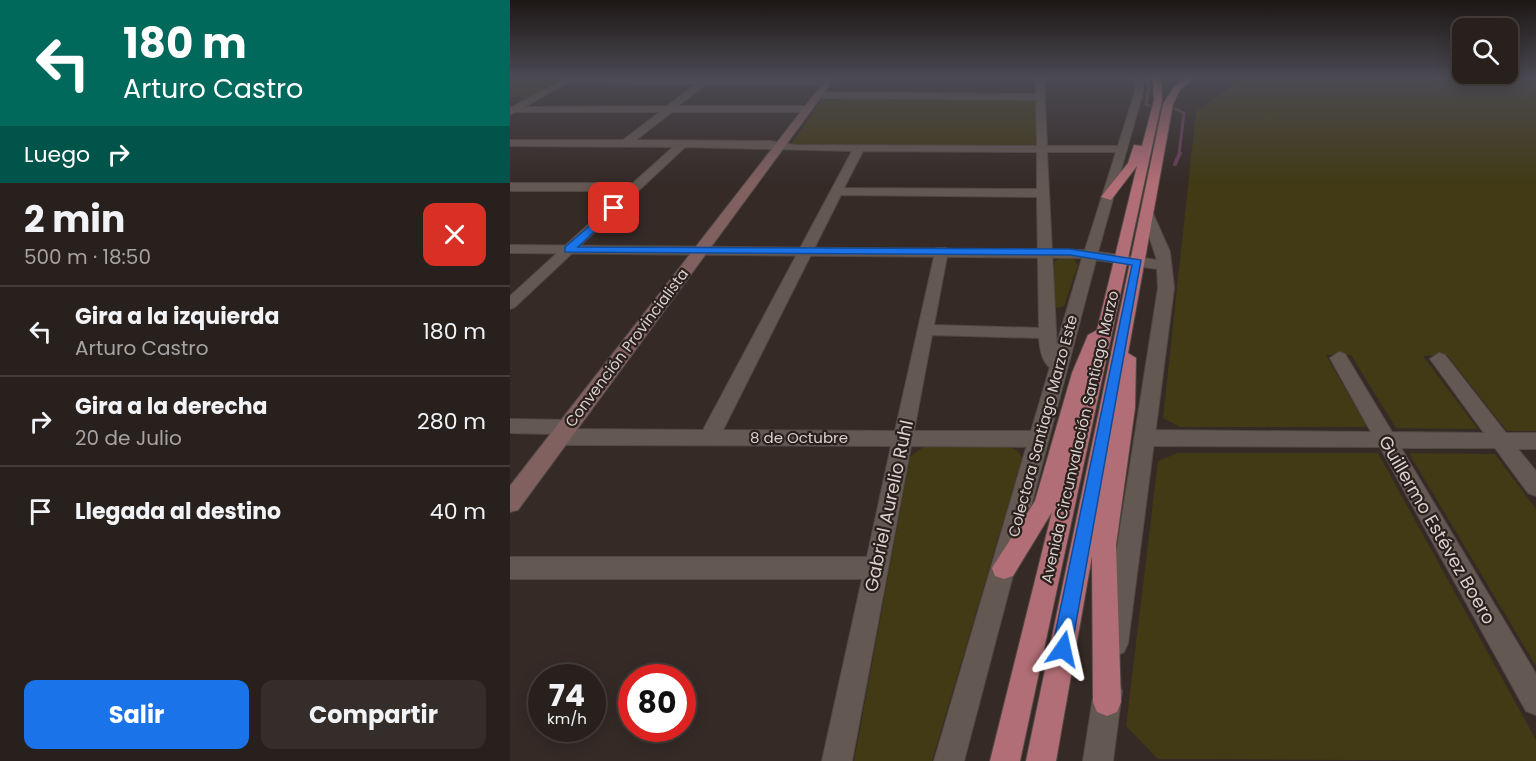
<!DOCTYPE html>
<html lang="es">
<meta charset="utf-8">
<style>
body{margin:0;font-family:Poppins,sans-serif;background:#342d29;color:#f1f3f6;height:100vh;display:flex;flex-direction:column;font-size:22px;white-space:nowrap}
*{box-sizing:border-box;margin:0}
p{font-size:20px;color:#a5a3a3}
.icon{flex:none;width:33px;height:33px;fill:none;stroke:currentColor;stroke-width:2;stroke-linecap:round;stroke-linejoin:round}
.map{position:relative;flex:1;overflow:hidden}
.side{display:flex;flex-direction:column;background:#28201c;width:510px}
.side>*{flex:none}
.guide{background:#00695c;color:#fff;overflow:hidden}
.tools{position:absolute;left:942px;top:18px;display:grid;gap:12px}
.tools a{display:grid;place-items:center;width:66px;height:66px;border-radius:12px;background:#28201c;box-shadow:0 3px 15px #0003,0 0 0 2px #443e3b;font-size:30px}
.speed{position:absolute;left:18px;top:664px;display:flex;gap:12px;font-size:30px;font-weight:700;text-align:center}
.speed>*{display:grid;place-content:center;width:78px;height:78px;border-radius:50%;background:#28201c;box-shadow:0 3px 15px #0003,0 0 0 2px #443e3b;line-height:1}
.speed small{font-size:15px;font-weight:400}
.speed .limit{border:9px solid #d22;background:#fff;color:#111}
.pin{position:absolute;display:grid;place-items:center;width:51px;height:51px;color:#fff;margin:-26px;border-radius:12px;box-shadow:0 3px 9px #0006}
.me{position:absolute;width:66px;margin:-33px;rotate:11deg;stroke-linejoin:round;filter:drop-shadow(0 0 4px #0008)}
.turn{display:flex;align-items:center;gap:21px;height:126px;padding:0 24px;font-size:27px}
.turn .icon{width:78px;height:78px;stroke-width:2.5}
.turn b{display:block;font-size:42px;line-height:51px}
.then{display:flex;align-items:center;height:57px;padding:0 24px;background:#0003;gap:12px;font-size:22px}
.round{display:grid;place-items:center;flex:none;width:63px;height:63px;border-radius:12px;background:#342d29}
.summary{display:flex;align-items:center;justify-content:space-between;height:102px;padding:0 24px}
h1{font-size:36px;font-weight:700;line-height:45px}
.button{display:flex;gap:12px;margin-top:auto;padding:12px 24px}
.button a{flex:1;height:69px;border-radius:12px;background:#1a73e8;color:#fff;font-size:24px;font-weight:700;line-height:69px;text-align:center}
.button a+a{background:#342d29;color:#f1f3f6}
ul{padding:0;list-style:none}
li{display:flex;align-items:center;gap:18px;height:90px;padding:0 24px;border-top:2px solid #443e3b}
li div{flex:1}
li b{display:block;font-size:22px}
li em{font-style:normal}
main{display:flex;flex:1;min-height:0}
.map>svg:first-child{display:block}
</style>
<main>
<section class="side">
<div class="guide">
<div class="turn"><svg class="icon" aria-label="left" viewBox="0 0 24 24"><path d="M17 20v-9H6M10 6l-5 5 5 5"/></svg><div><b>180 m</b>Arturo Castro</div></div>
<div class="then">Luego<svg class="icon" aria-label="right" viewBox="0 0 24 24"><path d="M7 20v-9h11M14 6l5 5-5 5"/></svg></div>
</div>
<div class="summary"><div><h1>2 min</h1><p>500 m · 18:50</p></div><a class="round" style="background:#d93025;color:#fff"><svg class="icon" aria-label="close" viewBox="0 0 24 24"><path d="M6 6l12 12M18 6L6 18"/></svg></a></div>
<ul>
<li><svg class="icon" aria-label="left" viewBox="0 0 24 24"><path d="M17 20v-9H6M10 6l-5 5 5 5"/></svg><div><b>Gira a la izquierda</b><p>Arturo Castro</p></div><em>180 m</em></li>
<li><svg class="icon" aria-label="right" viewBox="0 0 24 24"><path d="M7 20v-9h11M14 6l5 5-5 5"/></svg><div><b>Gira a la derecha</b><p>20 de Julio</p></div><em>280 m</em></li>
<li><svg class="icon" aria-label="arrive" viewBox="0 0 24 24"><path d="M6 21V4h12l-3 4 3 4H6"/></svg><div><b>Llegada al destino</b></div><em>40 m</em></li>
</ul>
<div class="button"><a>Salir</a><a>Compartir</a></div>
</section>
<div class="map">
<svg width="1026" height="761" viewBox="0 0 1026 761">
<rect width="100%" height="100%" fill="#352a26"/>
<g fill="#413a14">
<polygon points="0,78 53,78 17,97 0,97"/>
<polygon points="733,78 1026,78 1026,431 997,431 937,355 913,356 968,429 886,428 841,355 816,355 857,427 670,427 653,418 686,112"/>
<polygon points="317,98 524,99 526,101 526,144 521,147 281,144 311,100"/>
<polygon points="552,257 563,258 568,265 554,306 548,308 544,305 544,262"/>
<polygon points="413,447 500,447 508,451 512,458 422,761 344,761 400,457"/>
<polygon points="668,453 868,453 1026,740 1026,761 648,759 616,726 648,461"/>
<polygon points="899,453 985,454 1026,509 1026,666"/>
</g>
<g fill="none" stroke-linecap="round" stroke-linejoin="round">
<g stroke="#693f5a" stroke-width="3">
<polyline points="635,78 639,86 636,104 639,106"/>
<polyline points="666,109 674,113 669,154"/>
</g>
<polyline stroke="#693f5a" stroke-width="4" points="665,164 670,153"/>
<defs>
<g id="minor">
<path d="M56,78L318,79L322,82L318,85L196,84L168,106H297L302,109L297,112H162L126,140L260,141L285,145L527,146L526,100L308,98L304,95L308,92L526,94V78H534L537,146H612L617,149L612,152H537L547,350L558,365L555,369C535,375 530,354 529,338L422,335L404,431H529L536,434L539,439L536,444L529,447L401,446L342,761H312L352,579H0V557H357L381,446L49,445L42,442L41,434L0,433V419L57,420L64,422L65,429L193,430L342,151L175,147L5,307L0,309V296L115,191H0V183H123L163,147L0,146V140H113L150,112H6L3,111V107L157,106L186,84L53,83ZM353,151L527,152V189L334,188ZM331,195L527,197L529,328L424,325L438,251L436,248H426L385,431L213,430Z"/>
<polygon points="829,352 835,354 882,432 974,433 920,359 929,353 935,355 996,433 1026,433 1026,449 1008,449 1026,471 1026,496 1018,493 985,448 891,448 1026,674 1026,715 1016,711 870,447 634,446 627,443 624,438 627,433 634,430 861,432 820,358"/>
</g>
<g id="tertiary">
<polygon points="57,78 66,78 0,115 0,108"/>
<polygon points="620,78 628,78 633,83 633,92 588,252 647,260 631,212 637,208 641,209 660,252 664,288 618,643 614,652 605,656 596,652 592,643 648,288 647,269 586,260 454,761 424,761 572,258 0,253 0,245 575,250 625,92 625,84"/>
<polygon points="598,677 608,681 612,691 603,761 573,761 584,691 588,681"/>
</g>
<polygon id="secondary" points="317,78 325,78 8,510 0,512 0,486"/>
<g id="trunk">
<polygon points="643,78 651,78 652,100 510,761 480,761 542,512 503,576 494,579 485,576 482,568 525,501 562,373 578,335 587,330 627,166 601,200 591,197 618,163 624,145 632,146 644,100"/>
<polygon points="675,78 684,78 670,90 663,104 618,353 626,358 625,408 606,545 611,702 607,712 597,716 587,712 583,702 582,556 546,761 516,761 653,104 664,87"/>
</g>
</defs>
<use href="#minor" stroke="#514844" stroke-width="2"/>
<use href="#tertiary" stroke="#514844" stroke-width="2"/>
<use href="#secondary" stroke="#514844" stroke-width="2"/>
<use href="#trunk" stroke="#514844" stroke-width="2"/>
<use href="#minor" fill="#645853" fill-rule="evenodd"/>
<use href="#tertiary" fill="#645853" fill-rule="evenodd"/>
<use href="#secondary" fill="#816060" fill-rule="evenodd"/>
<use href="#trunk" fill="#b26e76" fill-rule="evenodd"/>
</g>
<linearGradient id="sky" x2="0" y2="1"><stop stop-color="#1d1715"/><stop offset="0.42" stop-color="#4b4a52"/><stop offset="1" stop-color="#4b4a52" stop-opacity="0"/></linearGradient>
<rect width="1026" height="184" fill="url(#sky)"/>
<polygon fill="#1a73e8" stroke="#114b97" stroke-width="1.5" points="104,205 107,206 107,210 68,247 560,249 631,260 560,656 553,659 545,656 542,649 622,265 560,255 55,252 55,247"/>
<g text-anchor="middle" stroke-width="4.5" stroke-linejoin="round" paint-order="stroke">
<g font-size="15" fill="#d8d1ce" stroke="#2b201c">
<text transform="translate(117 348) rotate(-53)" y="5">Convención Provincialista</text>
<text transform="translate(533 426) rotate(-75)" y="5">Colectora Santiago Marzo Este</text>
<text transform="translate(570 437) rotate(-77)" y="5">Avenida Circunvalación Santiago Marzo</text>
<text x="289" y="443">8 de Octubre</text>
</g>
<g font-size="18" fill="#d8d1ce" stroke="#2b201c">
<text transform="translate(379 506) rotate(-78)" y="6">Gabriel Aurelio Ruhl</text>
<text transform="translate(927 530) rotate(60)" y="6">Guillermo Estévez Boero</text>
</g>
</g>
</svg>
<div class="tools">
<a><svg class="icon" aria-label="search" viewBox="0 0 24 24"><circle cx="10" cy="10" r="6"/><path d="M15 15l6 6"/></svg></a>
</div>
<div class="speed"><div>74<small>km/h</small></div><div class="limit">80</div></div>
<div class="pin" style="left:104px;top:208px;background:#d93025"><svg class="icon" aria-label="arrive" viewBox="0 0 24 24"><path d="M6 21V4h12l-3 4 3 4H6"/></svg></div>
<svg class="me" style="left:553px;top:649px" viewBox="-20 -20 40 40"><path d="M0-17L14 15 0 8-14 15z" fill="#1a73e8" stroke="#fff" stroke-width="4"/></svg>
</div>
</main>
